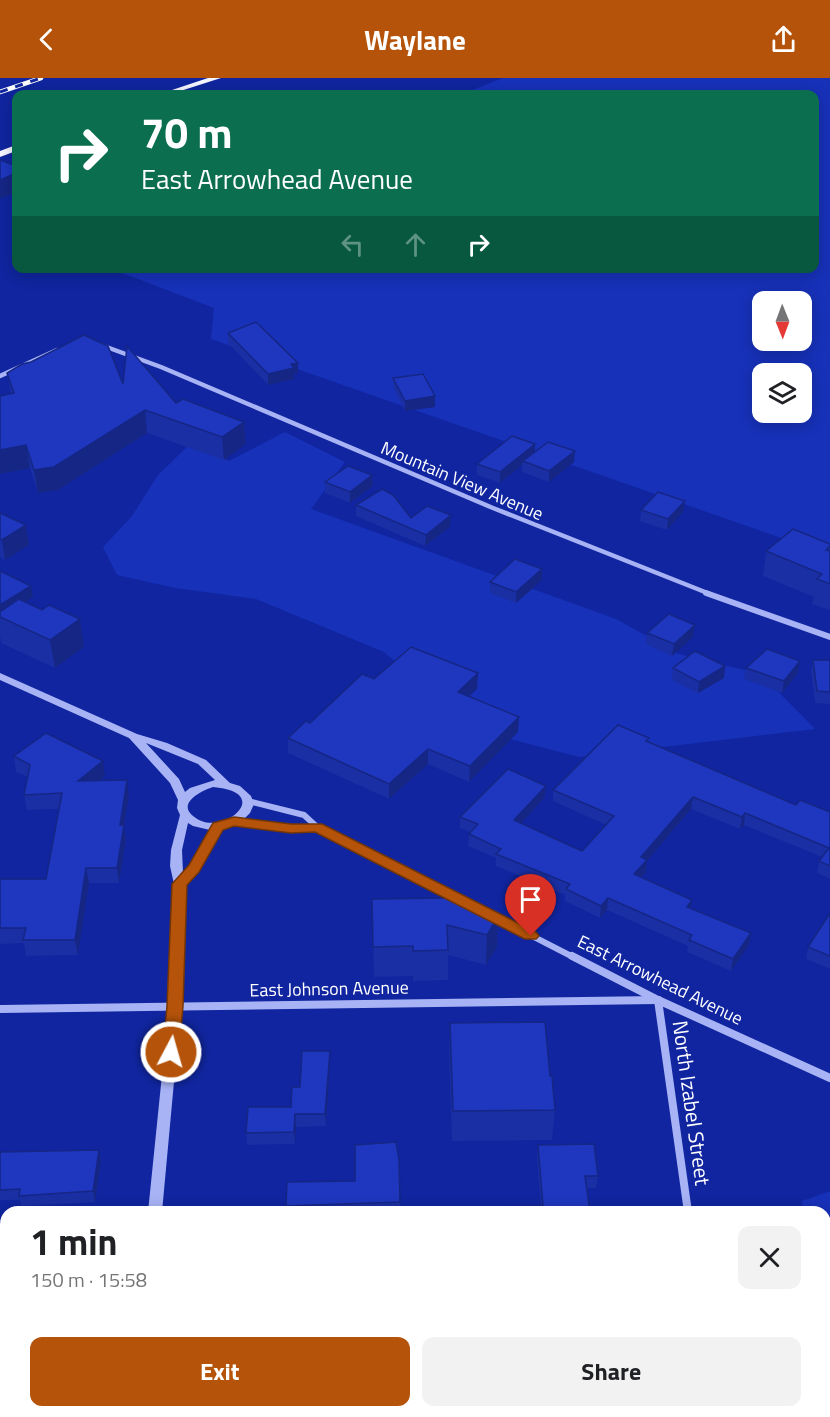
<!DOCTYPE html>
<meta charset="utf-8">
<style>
body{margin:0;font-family:"Titillium Web",sans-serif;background:#f2f2f2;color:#202124;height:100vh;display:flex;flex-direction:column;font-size:22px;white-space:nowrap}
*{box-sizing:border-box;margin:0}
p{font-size:20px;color:#757577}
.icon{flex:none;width:33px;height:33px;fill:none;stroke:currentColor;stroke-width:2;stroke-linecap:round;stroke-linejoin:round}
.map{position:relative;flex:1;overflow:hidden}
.drawer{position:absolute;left:0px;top:1128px;width:831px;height:212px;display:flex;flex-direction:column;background:#fff;border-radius:18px 18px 0 0;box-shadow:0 3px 15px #0003}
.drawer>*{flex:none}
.top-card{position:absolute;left:12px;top:12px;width:807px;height:183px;border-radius:12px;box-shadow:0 3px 15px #0003;background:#0b6e4f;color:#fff;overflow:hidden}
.needle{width:39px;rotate:179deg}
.tools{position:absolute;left:752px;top:213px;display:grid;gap:12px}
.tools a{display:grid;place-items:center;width:60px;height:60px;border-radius:12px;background:#fff;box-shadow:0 3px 15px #0003;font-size:30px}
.pin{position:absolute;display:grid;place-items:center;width:51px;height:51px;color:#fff;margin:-62px -26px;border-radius:50% 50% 50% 0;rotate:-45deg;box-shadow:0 0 6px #0007}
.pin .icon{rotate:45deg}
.me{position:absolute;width:66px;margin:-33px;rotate:6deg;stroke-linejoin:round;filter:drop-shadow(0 0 4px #0008)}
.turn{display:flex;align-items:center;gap:21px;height:126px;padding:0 30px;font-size:27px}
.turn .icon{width:78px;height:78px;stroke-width:2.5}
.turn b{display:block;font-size:42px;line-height:51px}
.lanes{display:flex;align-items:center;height:57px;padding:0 30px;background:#0003;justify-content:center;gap:30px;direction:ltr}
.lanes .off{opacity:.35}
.round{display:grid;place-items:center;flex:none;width:63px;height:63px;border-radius:12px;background:#f2f2f2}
.summary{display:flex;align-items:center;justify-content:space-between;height:102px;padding:0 30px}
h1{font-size:36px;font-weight:700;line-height:45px}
.button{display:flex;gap:12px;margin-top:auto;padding:12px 30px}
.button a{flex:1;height:69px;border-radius:12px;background:#b45309;color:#fff;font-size:24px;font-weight:700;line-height:69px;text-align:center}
.button a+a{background:#f2f2f2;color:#202124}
header{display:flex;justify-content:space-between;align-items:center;height:78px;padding:0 30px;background:#b45309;color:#fff;font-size:27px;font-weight:700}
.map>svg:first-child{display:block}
</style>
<header><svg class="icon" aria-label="back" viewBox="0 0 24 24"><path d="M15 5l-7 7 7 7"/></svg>Waylane<svg class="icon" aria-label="share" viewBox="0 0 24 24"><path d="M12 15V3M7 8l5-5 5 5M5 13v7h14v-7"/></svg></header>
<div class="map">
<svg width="830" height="1339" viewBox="0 0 830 1339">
<rect width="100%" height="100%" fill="#10259f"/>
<g fill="#1731b9" fill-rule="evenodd">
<path d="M503,0H830V477L211,261L214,230L117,193L123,190H814V16H462ZM762,224H801V262H762ZM762,296H801V334H762Z"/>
<polygon points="285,354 345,384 311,431 616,541 679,576 761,596 815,651 579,679 495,657 434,618 384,574 256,521 175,510 117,497 103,469 132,438 158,397 193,363 229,383"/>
<polygon points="830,1113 830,1303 825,1284 825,1134 803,1134 802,1123"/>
</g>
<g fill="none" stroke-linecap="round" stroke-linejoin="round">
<g stroke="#a7b3f5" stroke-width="4.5">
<polyline points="101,267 161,289 493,430 710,516"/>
<polyline points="0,298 57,272"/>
</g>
<g stroke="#a7b3f5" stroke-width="6">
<polyline points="706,515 830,559"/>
<polyline points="248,723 304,737 317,749 454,819"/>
<polyline points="234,743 291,750 317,749"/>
<polyline points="493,838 575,880"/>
</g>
<g stroke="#a7b3f5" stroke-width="8">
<polyline points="572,878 658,922 830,1000"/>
<polyline points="658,922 688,1134"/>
<polyline points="0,931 658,922"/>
<polyline points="717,1334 718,1339"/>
</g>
<g fill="#a7b3f5" fill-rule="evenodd">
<path d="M0,595L137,656L167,665L206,682L230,705L240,708L251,718L254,726L250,735L242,743L222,751L198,793L186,807L181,928L162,1134H148L169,928L174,806L170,788L171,772L180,737L177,730L178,722L170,705L129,660L0,602ZM146,665L198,686L215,702L190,710L185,714L179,701ZM213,709C273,714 227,756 199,742C173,728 198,714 213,709ZM188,745L193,748L210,752L190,787L183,795L182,772Z"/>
<polygon points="128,1334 144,1334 143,1339 127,1339"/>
</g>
<g fill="#f5f6ff" fill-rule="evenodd">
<polygon points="208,0 221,0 171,16 160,16"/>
<polygon points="16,67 16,73 0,79 0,73"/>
</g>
<defs>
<polyline id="rail" points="0,14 41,0"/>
</defs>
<use href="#rail" stroke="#fff" stroke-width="4.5"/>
<use href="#rail" stroke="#10259f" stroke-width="3" stroke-dasharray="8" stroke-linecap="butt"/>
</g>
<g fill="#1a2fa3">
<polygon points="228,255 298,295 294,296 294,301 268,307 228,265"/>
<polygon points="7,295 123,306 176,325 244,344 246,366 224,382 147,355 58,412 38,415 30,390 0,396 0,318 11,316"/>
<polygon points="393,300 435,329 405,333 394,311"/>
<polygon points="575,373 574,384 549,404 522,394 522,387 500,405 477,397 477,386 535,374"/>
<polygon points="372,397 373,408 350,425 325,415 325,404"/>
<polygon points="356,427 411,440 451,437 450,449 425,468 356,438"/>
<polygon points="641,432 683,434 667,452 640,443"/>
<polygon points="0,435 26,447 29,467 5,482 0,479"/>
<polygon points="830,466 830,532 812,526 814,519 763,498 766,473"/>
<polygon points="542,491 542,502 516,525 490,515 490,504"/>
<polygon points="0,493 31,508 33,519 25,524 42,532 80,541 84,569 55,590 1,565 0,558"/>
<polygon points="647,555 693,559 672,578 646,566"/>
<polygon points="813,582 830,582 830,626 815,625 811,593"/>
<polygon points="800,583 798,595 782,615 744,601 746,590"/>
<polygon points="725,588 724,600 698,615 672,602 673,590"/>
<polygon points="478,595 477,611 469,618 519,639 518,654 469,704 428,686 389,721 288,675 288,660 374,601"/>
<polygon points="649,664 796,727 830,734 830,801 817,795 819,783 822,779 744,747 740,751 691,731 647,783 646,794 641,799 692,822 691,830 751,855 749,867 731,893 687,874 688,868 607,832 600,840 565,823 565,817 496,788 496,780 468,768 469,756 470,754 460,750 460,739 545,719 521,745 582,773 606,747 553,723 553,712"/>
<polygon points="14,678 105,698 100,703 129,717 124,748 126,762 119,805 89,805 78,877 26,878 24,865 0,866 0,801 46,801 59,731 27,732 24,717 28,699 16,694"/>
<polygon points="372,821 498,839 497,869 486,887 448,877 448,902 413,903 413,898 374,899"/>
<polygon points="830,835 830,891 806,881 808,869"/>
<polygon points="450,945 555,1032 552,1062 452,1063 449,976"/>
<polygon points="330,985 326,1048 296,1049 295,1066 247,1067 246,1055 291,1029 300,1009"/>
<polygon points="538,1067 598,1098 596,1110 586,1110 590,1134 503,1134 503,1129 541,1128 537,1079"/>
<polygon points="99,1072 101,1082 95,1124 21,1128 20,1122 0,1122 0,1074"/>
<polygon points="400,1124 400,1134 286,1134 286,1128"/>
<rect x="0" y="1156" width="6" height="59"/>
<polygon points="462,1334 574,1334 573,1339 463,1339"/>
</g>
<g fill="#152685">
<polygon points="16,95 16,114 0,121 0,102"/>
<polygon points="298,285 298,295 294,296 294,301 268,307 268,296 291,286"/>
<polygon points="435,318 435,329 405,333 405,323"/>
<polygon points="145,332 147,355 58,412 38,415 34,392"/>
<polygon points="244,344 246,366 224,382 222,359"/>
<polygon points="535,366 535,377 523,383 522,387 500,405 500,394"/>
<polygon points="26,367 30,390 0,396 0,372"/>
<polygon points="575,373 574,384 549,404 549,393"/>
<polygon points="372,397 373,408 350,425 350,414"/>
<polygon points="685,423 683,434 667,452 668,441"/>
<polygon points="451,437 450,449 425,468 426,457"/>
<polygon points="26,447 29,467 5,482 2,462"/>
<polygon points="542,491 542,502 516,525 516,514"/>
<polygon points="31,508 33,519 2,539 0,539 0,527"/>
<polygon points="80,541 84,569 55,590 50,562"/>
<polygon points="695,547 693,559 672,578 674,566"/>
<polygon points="800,583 798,595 782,615 784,603"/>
<polygon points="725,588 724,600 698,615 699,604"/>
<polygon points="478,595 477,611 458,629 458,614"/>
<polygon points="519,639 518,654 469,704 470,688"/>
<polygon points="428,671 428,686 389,721 389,706"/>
<polygon points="103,683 105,698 80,718 78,703"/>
<polygon points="127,702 129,717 124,748 126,762 119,805 117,790 120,747"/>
<polygon points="546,708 545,719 513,754 514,742"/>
<polygon points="693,719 691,731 647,783 646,794 633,808 634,796 641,779"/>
<polygon points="745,735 744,747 740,751 742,739"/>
<polygon points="86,790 89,805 78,877 75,862"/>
<polygon points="608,820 607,832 600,840 601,828"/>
<polygon points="692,822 690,834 687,829"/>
<polygon points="498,839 497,869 486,887 487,857"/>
<polygon points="751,855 749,867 731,893 733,881"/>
<polygon points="330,973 330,985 326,1048 325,1036"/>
<polygon points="295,1036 296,1049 295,1066 294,1054"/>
<polygon points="99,1072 101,1082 95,1124 93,1113"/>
<rect x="19" y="1334" width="5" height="5"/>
</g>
<g fill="#1e37be" stroke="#152685" stroke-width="1.5">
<polygon points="0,82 16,88 16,95 0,102"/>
<polygon points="256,244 298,285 291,286 294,290 268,296 228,255"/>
<polygon points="84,257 108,268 123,306 127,268 176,325 183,321 244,344 222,359 145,332 54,389 34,392 26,367 0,372 0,318 14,315 7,295 22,286 31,284"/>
<polygon points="423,296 435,318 405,323 393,300"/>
<polygon points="512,358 535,366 500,394 477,386"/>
<polygon points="548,364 575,373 549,393 523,383"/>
<polygon points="348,388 372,397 350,414 325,404"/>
<polygon points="382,411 393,417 411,440 427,428 451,437 426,457 356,427"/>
<polygon points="658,414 685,423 668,441 641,432"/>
<polygon points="0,435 26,447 2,462 0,461"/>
<polygon points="793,451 830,466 830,468 826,472 830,473 830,506 817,501 822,496 766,473"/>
<polygon points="515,481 542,491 516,514 490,504"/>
<polygon points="0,493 31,508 0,527"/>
<polygon points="19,521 42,532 49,527 80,541 50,562 0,539 0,534"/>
<polygon points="669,536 695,547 674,566 647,555"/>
<polygon points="411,569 478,595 458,614 519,639 470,688 428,671 389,706 288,660 306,643 310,645 362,596 374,601"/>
<polygon points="767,571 800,583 784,603 746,590"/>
<polygon points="695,573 725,588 699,604 673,590"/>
<polygon points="813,582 830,582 830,614 817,613"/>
<polygon points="618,647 649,660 646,663 796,727 800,722 830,734 830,788 819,783 829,770 745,735 742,739 693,719 641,779 647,782 634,796 692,822 687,829 751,855 733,881 689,862 692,857 608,820 601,828 566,811 570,806 496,776 501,771 469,756 478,746 460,739 508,691 546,708 514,742 582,773 614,738 553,712"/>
<polygon points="46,655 103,683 78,703 127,702 120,747 124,747 117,790 86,790 75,862 23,862 26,850 0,850 0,801 46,801 62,715 24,717 30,687 14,678"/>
<polygon points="447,814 498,839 487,857 447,847 448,872 413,873 413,868 373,869 372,821 443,820"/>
<polygon points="830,835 830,878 808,869"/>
<polygon points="545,944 550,998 552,998 555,1032 453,1033 450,945"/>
<polygon points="302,973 330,973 325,1036 295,1036 294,1054 246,1055 248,1029 291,1029 292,1009 300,1009"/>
<polygon points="396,1064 399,1082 400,1124 286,1128 287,1104 355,1103 355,1067"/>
<polygon points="594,1066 598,1098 585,1098 590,1134 503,1134 503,1129 543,1128 538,1067"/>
<polygon points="99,1072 93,1113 19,1118 20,1111 0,1112 0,1074"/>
<rect x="0" y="1156" width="6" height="42"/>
<polygon points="0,1290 6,1290 6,1334 19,1334 19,1339 0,1339"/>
<rect x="225" y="1334" width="106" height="5"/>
</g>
<polygon fill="#b45309" stroke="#753606" stroke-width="1.5" points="234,739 291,746 322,746 536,854 539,858 536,861 525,861 315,754 291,755 234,748 223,752 199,794 187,807 183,928 179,974 176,978 171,980 165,978 163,974 167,928 172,806 189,787 213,745"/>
<g text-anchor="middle" stroke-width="6" stroke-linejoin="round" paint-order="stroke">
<g font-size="18" fill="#fff" stroke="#10259f">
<text transform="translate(462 403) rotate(23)" y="6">Mountain View Avenue</text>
<text transform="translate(660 902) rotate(26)" y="6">East Arrowhead Avenue</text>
<text transform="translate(329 911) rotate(-1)" y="6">East Johnson Avenue</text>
</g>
<g font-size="21" fill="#fff" stroke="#10259f">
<text transform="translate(691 1025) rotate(82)" y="7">North Izabel Street</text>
</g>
</g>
</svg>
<div class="tools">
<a><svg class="needle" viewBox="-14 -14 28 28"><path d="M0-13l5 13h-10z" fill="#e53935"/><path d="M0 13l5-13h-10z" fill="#757577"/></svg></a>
<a><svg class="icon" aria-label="layers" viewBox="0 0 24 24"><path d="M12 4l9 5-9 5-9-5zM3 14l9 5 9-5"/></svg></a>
</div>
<div class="pin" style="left:531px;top:858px;background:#d93025"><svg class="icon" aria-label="arrive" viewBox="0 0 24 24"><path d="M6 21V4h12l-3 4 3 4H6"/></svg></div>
<svg class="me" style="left:171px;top:974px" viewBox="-20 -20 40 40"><circle r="17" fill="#b45309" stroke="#fff" stroke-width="3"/><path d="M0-11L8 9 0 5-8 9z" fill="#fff"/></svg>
<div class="top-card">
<div class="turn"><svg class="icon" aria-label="right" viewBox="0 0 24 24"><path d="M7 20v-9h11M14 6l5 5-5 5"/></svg><div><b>70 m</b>East Arrowhead Avenue</div></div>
<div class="lanes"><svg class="icon off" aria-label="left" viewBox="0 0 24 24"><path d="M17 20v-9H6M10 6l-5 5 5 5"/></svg><svg class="icon off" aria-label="ahead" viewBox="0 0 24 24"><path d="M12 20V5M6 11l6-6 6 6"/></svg><svg class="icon" aria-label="right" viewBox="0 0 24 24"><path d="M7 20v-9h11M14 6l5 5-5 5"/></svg></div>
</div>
<section class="drawer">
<div class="summary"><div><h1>1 min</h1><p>150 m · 15:58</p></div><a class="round"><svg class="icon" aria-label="close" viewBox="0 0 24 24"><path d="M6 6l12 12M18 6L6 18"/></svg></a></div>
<div class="button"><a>Exit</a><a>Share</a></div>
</section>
</div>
